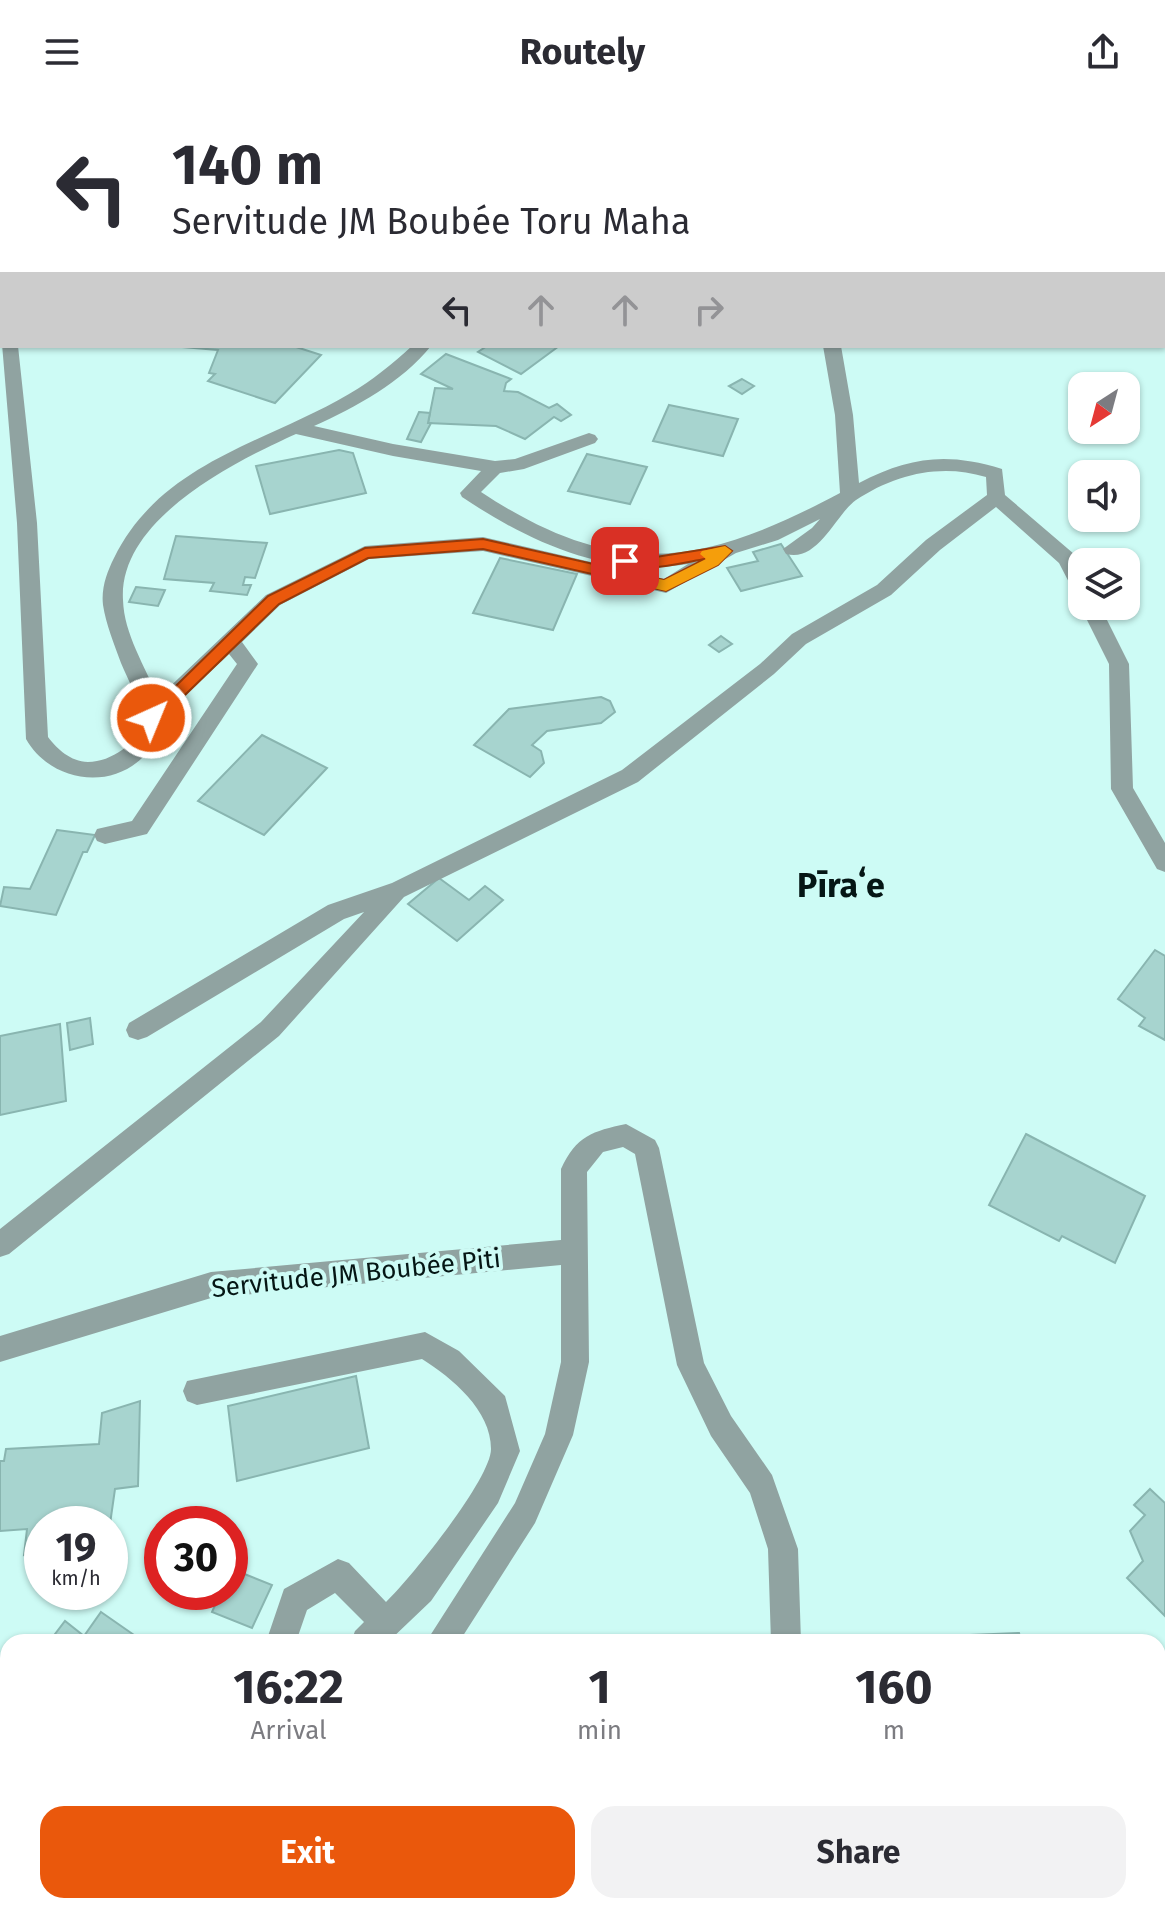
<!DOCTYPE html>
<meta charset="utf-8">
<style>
body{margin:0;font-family:"Fira Sans",sans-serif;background:#f2f2f3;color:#2b2b33;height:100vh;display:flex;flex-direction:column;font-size:30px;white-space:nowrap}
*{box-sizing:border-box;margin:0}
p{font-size:26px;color:#7c7c81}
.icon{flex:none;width:44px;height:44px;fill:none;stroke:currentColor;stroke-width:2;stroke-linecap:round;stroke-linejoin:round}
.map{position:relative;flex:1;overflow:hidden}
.side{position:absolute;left:0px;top:1530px;width:1166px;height:280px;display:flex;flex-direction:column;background:#fff;border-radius:24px 24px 0 0;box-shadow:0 2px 6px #0004}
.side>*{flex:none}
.top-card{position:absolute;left:0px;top:0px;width:1166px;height:244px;box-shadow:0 2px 6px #0004;background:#fff;color:#2b2b33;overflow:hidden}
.needle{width:52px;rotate:216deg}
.controls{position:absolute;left:1068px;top:268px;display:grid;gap:16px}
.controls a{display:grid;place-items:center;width:72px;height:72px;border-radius:16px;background:#fff;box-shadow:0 2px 6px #0004;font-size:40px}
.speed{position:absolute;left:24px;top:1402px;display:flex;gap:16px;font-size:40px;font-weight:700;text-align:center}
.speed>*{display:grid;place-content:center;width:104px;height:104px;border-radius:50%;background:#fff;box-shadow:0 2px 6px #0004;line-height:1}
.speed small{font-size:20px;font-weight:400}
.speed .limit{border:12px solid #d22;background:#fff;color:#111}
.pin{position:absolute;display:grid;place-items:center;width:68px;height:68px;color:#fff;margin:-34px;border-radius:16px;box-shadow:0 4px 12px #0006}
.me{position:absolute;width:88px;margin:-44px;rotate:44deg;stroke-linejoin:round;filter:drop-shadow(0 0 6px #0008)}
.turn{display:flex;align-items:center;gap:28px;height:168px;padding:0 40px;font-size:36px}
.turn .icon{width:104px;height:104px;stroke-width:2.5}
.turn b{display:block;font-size:56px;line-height:68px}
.lanes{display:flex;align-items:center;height:76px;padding:0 40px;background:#0003;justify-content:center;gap:40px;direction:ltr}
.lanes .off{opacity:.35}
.eta{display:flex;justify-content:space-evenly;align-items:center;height:136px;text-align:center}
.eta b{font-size:48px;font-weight:700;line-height:56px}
.cta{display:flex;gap:16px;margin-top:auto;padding:16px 40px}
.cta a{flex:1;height:92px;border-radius:24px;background:#ea580c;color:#fff;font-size:32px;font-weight:700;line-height:92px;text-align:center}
.cta a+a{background:#f2f2f3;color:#2b2b33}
header{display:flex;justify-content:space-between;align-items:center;height:104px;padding:0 40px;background:#fff;font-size:36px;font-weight:700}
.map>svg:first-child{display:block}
</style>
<header><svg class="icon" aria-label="menu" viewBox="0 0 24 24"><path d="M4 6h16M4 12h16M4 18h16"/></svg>Routely<svg class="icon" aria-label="share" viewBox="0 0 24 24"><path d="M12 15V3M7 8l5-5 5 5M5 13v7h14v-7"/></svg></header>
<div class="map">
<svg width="1165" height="1810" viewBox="0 0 1165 1810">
<rect width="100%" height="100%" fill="#cdfbf5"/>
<g fill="#a7d4cf" stroke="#89b5b0" stroke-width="2">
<polygon points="594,0 727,0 730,2 590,2"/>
<polygon points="170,242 293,242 321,251 275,299 208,277 215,270 209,269 218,246"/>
<polygon points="487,242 559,242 521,270 478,248"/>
<polygon points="446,250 511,275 506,279 504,287 518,288 549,304 557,300 571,311 561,317 554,313 525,335 496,322 428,319 435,284 453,285 421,270"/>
<polygon points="742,275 754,282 742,290 729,282"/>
<polygon points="669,301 738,315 723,352 653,337"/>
<polygon points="419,308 430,309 428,319 431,319 421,338 407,335"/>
<polygon points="339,346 353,349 366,389 270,410 256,362"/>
<polygon points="587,350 647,363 630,400 568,387"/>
<polygon points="176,432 267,439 255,474 245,473 243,481 251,481 247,491 210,487 214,479 164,475"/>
<polygon points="781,440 802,472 741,487 727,464 758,457 753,448"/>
<polygon points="500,454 577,470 553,526 473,509"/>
<polygon points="136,483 165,486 158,502 129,498"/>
<polygon points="721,532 732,540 719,548 709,541"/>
<polygon points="601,593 610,597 615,608 601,619 547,627 532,641 541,647 544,659 530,673 474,641 509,605"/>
<polygon points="262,631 327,664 264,731 198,697"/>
<polygon points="57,726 95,731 87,748 83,748 56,811 0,802 4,783 30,785"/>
<polygon points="439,774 469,796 485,782 503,796 457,837 408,800"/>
<polygon points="1155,846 1165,852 1165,936 1139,922 1145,914 1118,895"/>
<polygon points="90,914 93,940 70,946 67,919"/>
<polygon points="60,920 66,997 0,1011 0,932"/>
<polygon points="1026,1030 1145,1092 1115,1159 1062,1132 1059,1137 989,1101"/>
<polygon points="356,1272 369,1344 237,1377 228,1302"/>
<polygon points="140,1297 138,1382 115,1385 110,1420 42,1420 42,1449 24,1451 27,1425 0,1427 0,1357 4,1357 6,1345 99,1340 102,1309"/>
<polygon points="1150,1385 1165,1399 1165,1512 1127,1474 1143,1457 1130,1427 1145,1411 1134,1401"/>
<polygon points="232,1465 272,1481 252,1524 212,1508 221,1488 230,1488"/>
<polygon points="101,1508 144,1538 49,1538 65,1517 84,1532"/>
<polygon points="1019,1529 1021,1538 923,1538 922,1533"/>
<polygon points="8,1565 8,1674 0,1667 0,1576"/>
<polygon points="22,1802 61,1802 55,1810 17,1810"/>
<polygon points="75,1802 116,1802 111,1810 85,1810"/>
<polygon points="889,1802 996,1802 997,1808 890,1810"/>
</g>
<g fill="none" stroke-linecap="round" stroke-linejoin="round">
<g fill="#90a3a1" fill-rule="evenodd">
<polygon points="1165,51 1165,61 1164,62 1164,52"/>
<path d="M2,240L18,242L37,419L48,633C58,646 70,657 88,658C100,658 112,653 122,646C156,622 133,588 121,559C114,540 106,520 103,501C101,484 107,468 114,454C161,358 266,339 349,290C373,276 392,260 412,242H431C401,279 356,303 314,322L393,340L495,357L515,355L589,329L595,331L598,335L595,339L524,365L500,369L481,388C617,478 703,462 840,389L835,311L823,242H841L853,311L859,379C910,353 946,348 1002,365L1005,391L1074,450L1082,465V492L1075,490L1059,459L996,403L940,446L891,491L806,540L774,570L638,678L404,793L279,932L9,1150L0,1153V1125L261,918L364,808L344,815L147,933L138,936L129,933L126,926L129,919L328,801L392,779L622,666L760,560L792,530L877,481L926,436L987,391L986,373C941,359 895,370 856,396C836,410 818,459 786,450L783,445L812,424L820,415L778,436L736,449L666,489L483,447L369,455L280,501L242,538L258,560L147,730L105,740L97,737L94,731L97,725L132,717L237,560L229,550C214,565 172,599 162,615C155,627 154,641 143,653C108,688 49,676 26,635L17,419ZM296,330L393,352L481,367L460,389L462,393C529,438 607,474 688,460L664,475L483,433L365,442L266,491L158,594C145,562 124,530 123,496C118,415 236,357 296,330Z"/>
<polygon points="1082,499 1082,502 1100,502 1129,560 1133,684 1165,739 1165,768 1157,765 1111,685 1109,560 1080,502"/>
<path d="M626,1020L655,1036L659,1044L704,1259L731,1312L772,1371L798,1445L801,1538H771L768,1445L750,1389L711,1332L677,1261L635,1050L623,1043L603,1048L587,1068L589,1258L573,1331L535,1419L459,1538H426L515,1399L545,1330L561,1258V1161L211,1194L0,1258V1232L211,1168L561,1136V1065C576,1032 593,1027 626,1020Z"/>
<path d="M425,1228L459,1247L505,1292L520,1347L498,1399L431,1497L388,1538H351L355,1527L364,1518L335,1489L307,1506L296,1538H266L284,1485L338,1455L349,1459L386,1498C410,1475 491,1375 491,1345C491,1306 452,1274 422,1255L197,1301L187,1297L183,1287L187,1277Z"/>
<polygon points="167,1802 203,1802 199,1810 163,1810"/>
<polygon points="249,1802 284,1802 280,1810 245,1810"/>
<polygon points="755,1802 789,1802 788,1810 754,1810"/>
<polygon points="1010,1802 1044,1802 1042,1810 1008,1810"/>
</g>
</g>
<path fill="#ea580c" stroke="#983908" stroke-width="2" d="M483,435L664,476L705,455C685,458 633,472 618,457L625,452L656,453L725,442L732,447L718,461L666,487L483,445L368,454L279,500L157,618L151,620L143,614L268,492L365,444Z"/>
<polygon fill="#f59e0b" points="725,442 732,447 718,461 666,487 604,473 597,468 604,463 664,476 706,455 700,450 702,447"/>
<g text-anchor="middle" stroke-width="8" stroke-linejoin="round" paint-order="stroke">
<g font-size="26" fill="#051615" stroke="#cdfbf5">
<text transform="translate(356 1169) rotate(-6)" y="9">Servitude JM Boubée Piti</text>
</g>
<g font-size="34" font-weight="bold" fill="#051615" stroke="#cdfbf5">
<text x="841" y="793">Pīraʻe</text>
</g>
</g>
</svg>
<div class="controls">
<a><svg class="needle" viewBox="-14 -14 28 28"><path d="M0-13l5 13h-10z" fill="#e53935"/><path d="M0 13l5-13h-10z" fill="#7c7c81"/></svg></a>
<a><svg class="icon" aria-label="sound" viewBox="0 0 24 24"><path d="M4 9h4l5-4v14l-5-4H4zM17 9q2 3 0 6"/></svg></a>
<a><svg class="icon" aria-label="layers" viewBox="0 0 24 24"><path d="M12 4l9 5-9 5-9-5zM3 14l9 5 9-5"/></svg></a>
</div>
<div class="speed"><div>19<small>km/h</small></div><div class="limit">30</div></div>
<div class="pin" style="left:625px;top:457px;background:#d93025"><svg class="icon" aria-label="arrive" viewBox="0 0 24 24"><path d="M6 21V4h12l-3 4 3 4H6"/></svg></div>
<svg class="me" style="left:151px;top:614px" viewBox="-20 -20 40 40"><circle r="17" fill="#ea580c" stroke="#fff" stroke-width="3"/><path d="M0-11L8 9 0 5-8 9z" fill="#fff"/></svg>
<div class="top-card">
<div class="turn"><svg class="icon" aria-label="left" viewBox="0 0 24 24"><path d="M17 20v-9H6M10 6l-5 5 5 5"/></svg><div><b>140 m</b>Servitude JM Boubée Toru Maha</div></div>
<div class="lanes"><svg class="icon" aria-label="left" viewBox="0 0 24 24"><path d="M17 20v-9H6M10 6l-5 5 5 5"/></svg><svg class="icon off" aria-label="ahead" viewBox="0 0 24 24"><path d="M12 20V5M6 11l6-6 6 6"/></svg><svg class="icon off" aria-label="ahead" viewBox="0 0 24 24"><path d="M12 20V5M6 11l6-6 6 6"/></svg><svg class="icon off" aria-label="right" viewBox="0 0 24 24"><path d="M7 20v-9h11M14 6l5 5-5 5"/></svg></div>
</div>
<section class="side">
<div class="eta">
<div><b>16:22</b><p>Arrival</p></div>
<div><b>1</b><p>min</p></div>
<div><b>160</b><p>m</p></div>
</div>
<div class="cta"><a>Exit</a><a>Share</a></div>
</section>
</div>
